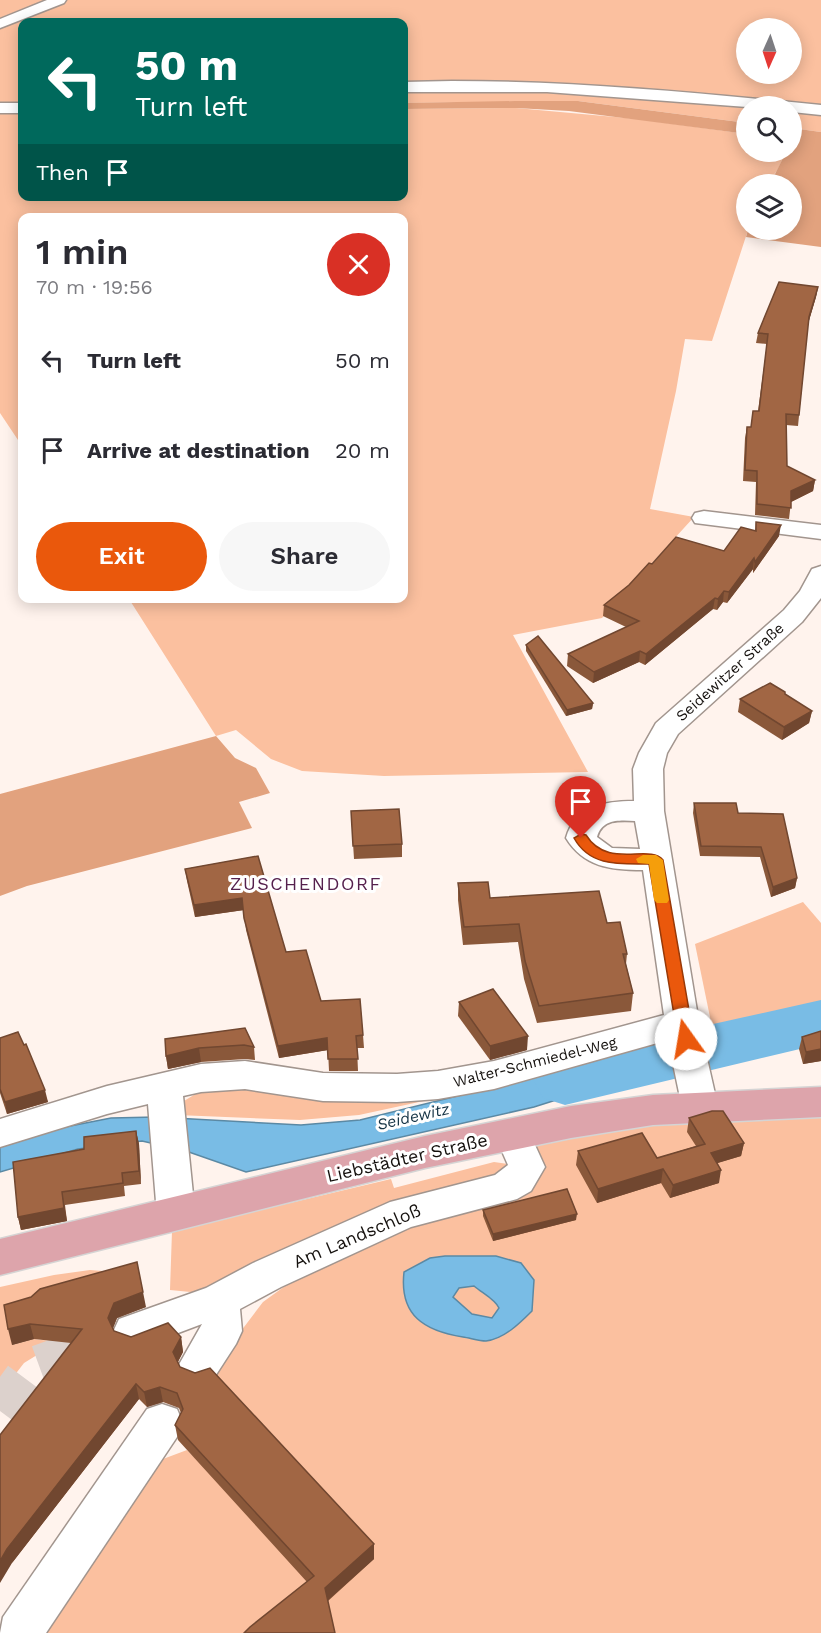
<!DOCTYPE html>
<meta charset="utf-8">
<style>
body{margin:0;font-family:"Work Sans",sans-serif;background:#f7f7f7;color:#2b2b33;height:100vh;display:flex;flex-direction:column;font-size:22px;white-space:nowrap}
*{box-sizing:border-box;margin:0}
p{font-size:20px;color:#7c7c81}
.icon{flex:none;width:33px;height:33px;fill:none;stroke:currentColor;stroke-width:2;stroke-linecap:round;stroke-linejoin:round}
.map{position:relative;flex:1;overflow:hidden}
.side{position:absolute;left:18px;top:213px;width:390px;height:390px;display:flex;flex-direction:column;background:#fff;border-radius:12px;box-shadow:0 3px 15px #0003}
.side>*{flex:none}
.hud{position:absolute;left:18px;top:18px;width:390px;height:183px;border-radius:12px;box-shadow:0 3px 15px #0003;background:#00695c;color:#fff;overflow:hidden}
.needle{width:39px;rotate:183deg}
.fabs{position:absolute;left:736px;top:18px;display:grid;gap:12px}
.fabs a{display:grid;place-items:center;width:66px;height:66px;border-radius:50%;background:#fff;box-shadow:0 3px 15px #0003;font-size:30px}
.pin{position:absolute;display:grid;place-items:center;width:51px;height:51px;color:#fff;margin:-62px -26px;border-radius:50% 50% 50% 0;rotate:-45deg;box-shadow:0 0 6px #0007}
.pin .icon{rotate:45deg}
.me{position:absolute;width:66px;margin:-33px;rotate:347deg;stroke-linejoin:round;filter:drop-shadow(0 0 4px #0008)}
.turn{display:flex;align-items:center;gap:21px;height:126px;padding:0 18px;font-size:27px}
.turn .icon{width:78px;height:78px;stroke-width:2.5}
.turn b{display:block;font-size:42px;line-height:51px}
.then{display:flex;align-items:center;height:57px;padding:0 18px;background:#0003;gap:12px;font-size:22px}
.round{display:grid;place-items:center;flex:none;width:63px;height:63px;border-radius:32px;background:#f7f7f7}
.head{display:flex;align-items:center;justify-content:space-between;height:102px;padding:0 18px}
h1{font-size:36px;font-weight:600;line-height:45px}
.primary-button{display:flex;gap:12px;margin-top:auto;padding:12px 18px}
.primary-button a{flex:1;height:69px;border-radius:36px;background:#ea580c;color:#fff;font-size:24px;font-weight:600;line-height:69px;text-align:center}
.primary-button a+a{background:#f7f7f7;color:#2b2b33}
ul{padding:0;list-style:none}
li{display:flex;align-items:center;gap:18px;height:90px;padding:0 18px}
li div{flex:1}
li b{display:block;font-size:22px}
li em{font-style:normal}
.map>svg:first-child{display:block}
</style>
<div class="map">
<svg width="821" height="1633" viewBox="0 0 821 1633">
<rect width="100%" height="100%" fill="#fff3ed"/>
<g fill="#fbc09f" fill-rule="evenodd">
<polygon points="0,0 54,0 0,22"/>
<path d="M66,0H821V107C682,94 543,77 404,84V22H22V105H0V28ZM747,28H792V74H747Z"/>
<polygon points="484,87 747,106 747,123 578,101 404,103 404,89"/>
<path d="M516,108L637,119L747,134V152H780L783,158C774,178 770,184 747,184L748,230L712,341L685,339L676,391L650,509L694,517L602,618L513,635L588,772L384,776L302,771L271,759L236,730L216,736L129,599L404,598V218H22V446L0,413V110H22V196H404V109Z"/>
<polygon points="792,110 821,112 821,132 792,128"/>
<polygon points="803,902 821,923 821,1008 715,1033 711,1022 695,944"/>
<polygon points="217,1081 244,1087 433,1099 359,1115 300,1120 177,1115 179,1104"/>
<polygon points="821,1113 821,1633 41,1633 155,1462 187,1450 194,1457 209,1380 219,1360 263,1302 303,1273 407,1218 527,1188 533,1145 639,1125"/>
<polygon points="494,1162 508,1164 501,1173 396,1203 211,1294 170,1290 172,1231 391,1179 394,1188"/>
<polygon points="90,1270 115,1272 12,1345 34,1339 58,1342 24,1363 0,1394 0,1287 54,1275"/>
</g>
<g fill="#e2a27e">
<polygon points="515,101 578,101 747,123 747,134 569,111 516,108 404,109 404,103"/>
<polygon points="792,128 821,132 821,247 746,237 748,230 792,230 792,184 762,184 775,174 783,158 780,152 792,152"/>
<polygon points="216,736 235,758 256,768 270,793 239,802 252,828 27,886 0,896 0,794"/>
</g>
<g fill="#79bce5" stroke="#5b89a4" stroke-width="1.5" fill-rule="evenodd">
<polygon points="821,1008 821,1034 762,1049 726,1054 715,1033"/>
<polygon points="632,1053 641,1073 534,1107 246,1172 186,1151 142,1141 78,1149 0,1172 0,1144 60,1128 111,1118 156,1117 301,1125 360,1120"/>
<path d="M445,1256H496L521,1263L534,1280L532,1311C520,1323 504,1339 486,1341C479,1341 470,1338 463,1337C425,1331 399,1316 404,1272L430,1258ZM474,1286C482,1293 495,1299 499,1308L492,1318L472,1314L453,1297L459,1288Z"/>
</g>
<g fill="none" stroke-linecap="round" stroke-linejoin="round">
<polygon fill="#79bce5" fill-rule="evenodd" points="821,1000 821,1044 565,1105 543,1098 534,1081 543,1064 565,1057"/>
<polyline stroke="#dcd1cc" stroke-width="41" stroke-dasharray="41 20" stroke-linecap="butt" points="0,1411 32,1368 98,1344"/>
<defs>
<g id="minor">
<polygon points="47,0 66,0 64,3 0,28 0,19"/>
<path d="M452,81C575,81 699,93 821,105V115L792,112V106L747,107L547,92H404V82Z"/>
<rect x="0" y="103" width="22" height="10"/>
<polygon points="704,511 821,525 821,539 695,523 692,518 695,513"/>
<path d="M821,566V598L802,622L678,734L667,753L663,769L664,811L699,1023L718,1107L713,1117L700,1121L687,1117L682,1107L668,1040L494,1089L438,1099L397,1102L323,1101L245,1089L201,1092L183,1096L195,1214L189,1225L176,1230L163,1225L157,1214L148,1104L107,1114L0,1147V1119L107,1086L201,1064L245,1061L323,1073L397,1074L438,1071L494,1061L664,1015L643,870C610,870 584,867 566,838C575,806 604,801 634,801L633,769L639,753L656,723L784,610L800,591L812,569ZM635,821L640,849L612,848L597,837C602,819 619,820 635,821Z"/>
<polygon points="512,1119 525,1123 545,1167 531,1191 517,1199 411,1227 281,1287 240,1309 242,1331 236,1344 212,1381 198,1386 184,1381 177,1368 202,1324 133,1350 119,1345 113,1332 119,1319 206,1288 253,1263 390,1202 495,1175 508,1165 494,1133 499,1123"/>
<polygon points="162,1404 177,1409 183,1423 177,1437 46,1633 0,1633 3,1617 147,1409"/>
</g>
<polygon id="major" points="821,1087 821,1117 653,1125 571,1138 425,1168 0,1275 0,1239 425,1136 571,1106 653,1095"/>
</defs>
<use href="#minor" stroke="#a2958e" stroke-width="3"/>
<use href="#major" stroke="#d5d4d4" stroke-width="3"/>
<use href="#minor" fill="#fff" fill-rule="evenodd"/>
<use href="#major" fill="#dda4ab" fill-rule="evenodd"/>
</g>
<g fill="#8a583a">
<polygon points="818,287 816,297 808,324 798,426 786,425 787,466 815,480 813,491 791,502 789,519 755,515 756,482 743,481 745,438 747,427 751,427 758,411 767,344 756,343 758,333"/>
<polygon points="756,522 779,536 753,573 753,569 727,603 723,602 717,610 713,609 645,665 639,662 593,683 567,666 568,654 626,627 603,616 604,605 629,585 652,564 724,551 755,531"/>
<polygon points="526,645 593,703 592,709 566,716 526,651"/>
<polygon points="740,699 812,711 809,723 782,740 738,712"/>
<polygon points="694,803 738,813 797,878 795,888 771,897 760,857 700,856 693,813"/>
<polygon points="351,811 402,844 402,857 354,859"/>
<polygon points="258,856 286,952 321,1001 363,1035 364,1048 357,1048 358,1071 329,1071 328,1050 279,1058 246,930 244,910 195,917 187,881 185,869"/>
<polygon points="458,883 490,898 607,923 627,954 626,964 633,993 631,1011 537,1023 524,979 518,942 463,945 458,900"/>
<polygon points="459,1002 527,1050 490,1060 458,1016"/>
<polygon points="245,1028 254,1047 255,1060 245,1059 201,1062 168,1069 166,1056"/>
<polygon points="821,1031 821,1061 803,1064 799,1049 802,1037"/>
<polygon points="0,1038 24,1045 48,1102 7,1114 0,1093"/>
<polygon points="689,1118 744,1143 741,1156 717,1163 719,1183 670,1198 661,1183 597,1203 576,1165 578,1151 657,1158 696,1146 687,1132"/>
<polygon points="136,1131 139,1144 141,1184 124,1186 125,1196 65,1205 67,1221 21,1230 18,1217 84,1149"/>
<polygon points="483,1210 576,1220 493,1241 483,1216"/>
<polygon points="31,1297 146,1307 117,1318 113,1328 114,1331 131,1337 181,1337 183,1352 178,1362 180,1367 374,1544 374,1559 328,1601 307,1582 178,1440 175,1425 181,1413 179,1408 163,1402 147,1407 139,1399 12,1563 71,1343 34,1339 12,1345"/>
</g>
<g fill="#714730">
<polygon points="818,287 816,297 807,327 809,317"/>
<polygon points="815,480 813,491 789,503 791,491"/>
<polygon points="781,525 779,536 753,573 755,562"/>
<polygon points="754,558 753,569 727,603 729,592"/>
<polygon points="724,591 723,602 717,610 718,599"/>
<polygon points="715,598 713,609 645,665 646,654"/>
<polygon points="640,651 639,662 593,683 594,672"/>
<polygon points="593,703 592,709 566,716 567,710"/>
<polygon points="812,711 809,723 782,740 784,727"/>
<polygon points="797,878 795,888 771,897 773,887"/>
<polygon points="242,898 244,910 195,917 194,905"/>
<polygon points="528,1036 527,1050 490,1060 490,1046"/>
<polygon points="327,1038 328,1050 279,1058 278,1046"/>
<polygon points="199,1048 201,1062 168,1069 166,1056"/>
<polygon points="821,1049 821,1061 803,1064 806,1052"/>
<polygon points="45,1090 48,1102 7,1114 5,1102"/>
<polygon points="136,1131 139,1144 141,1184 139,1171"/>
<polygon points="744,1143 741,1156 708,1166 711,1153"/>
<polygon points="663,1169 661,1183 597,1203 598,1189"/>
<polygon points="721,1170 719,1183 670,1198 673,1185"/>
<polygon points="62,1192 67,1221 21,1230 18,1217"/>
<polygon points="577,1214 576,1220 493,1241 493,1234"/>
<polygon points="143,1292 146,1307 117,1318 111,1333 108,1318 114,1303"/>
<polygon points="30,1324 34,1339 12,1345 8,1329"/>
<polygon points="181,1337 183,1352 175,1367 173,1352"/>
<polygon points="136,1384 139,1399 12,1563 0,1583 0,1561 7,1549"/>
<polygon points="160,1387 163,1402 147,1407 144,1392"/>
<polygon points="374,1544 374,1559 326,1602 325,1588"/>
</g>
<g fill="#a16644" stroke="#714730" stroke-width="1.5">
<polygon points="779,282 818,287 809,317 799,415 786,414 787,466 815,480 791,491 791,508 757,504 757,471 745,470 747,427 751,427 753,411 759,411 768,334 758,333"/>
<polygon points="756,522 781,525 755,562 754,558 729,592 724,591 718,599 715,598 646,654 640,651 594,672 568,654 639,621 604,605 629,585 649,563 652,564 676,537 724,551 741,527 756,531"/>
<polygon points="538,636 593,703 567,710 526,645"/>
<polygon points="770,683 785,692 785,694 812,711 784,727 740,699"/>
<polygon points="694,803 736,803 738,813 783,814 797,878 773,887 761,847 701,846"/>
<polygon points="399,809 402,844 353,846 351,811"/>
<polygon points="258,856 286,952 306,950 321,1001 360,999 363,1035 356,1036 358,1059 328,1059 327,1038 278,1046 244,918 242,898 194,905 185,869"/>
<polygon points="488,882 490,898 599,891 607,923 620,922 627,954 623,954 633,993 539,1006 525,961 519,924 464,927 458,883"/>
<polygon points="493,989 528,1036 490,1046 459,1002"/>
<polygon points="245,1028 254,1047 244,1045 199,1048 166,1056 165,1039"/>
<polygon points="821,1031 821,1049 806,1052 802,1037"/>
<polygon points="18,1032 24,1045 26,1044 45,1090 5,1102 0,1089 0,1038"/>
<polygon points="712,1111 723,1111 744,1143 711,1153 721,1170 673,1185 663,1169 598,1189 578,1151 642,1133 657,1158 705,1144 689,1118"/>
<polygon points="136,1131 139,1171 122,1173 123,1183 62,1192 64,1208 18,1217 13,1162 84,1149 84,1137"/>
<polygon points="567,1189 577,1214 493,1234 483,1210"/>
<polygon points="137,1262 143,1292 114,1303 108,1318 114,1331 131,1337 168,1323 181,1337 173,1352 180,1367 195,1373 210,1368 374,1544 325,1588 335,1633 244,1633 250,1627 314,1576 175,1425 183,1409 177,1393 160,1387 144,1392 136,1384 7,1549 0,1561 0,1435 82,1329 30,1324 8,1329 4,1305 31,1297 40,1289"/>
</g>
<path fill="#ea580c" stroke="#983908" stroke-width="1.5" d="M581,834L586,835C608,870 649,843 663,860L694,1039L691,1043H680L678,1039L649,864C620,864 590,867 574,838Z"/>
<polygon fill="#f59e0b" points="643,855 656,855 663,860 669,900 667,903 657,903 654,900 649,864 638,863 636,859"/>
<g text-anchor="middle" stroke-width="6" stroke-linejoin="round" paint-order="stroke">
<g font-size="15" fill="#15110e" stroke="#fff">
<text transform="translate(730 672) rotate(-42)" y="5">Seidewitzer Straße</text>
<text transform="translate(535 1062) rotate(-14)" y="5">Walter-Schmiedel-Weg</text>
</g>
<g font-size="16" font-style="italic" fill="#153345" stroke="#fff">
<text transform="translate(413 1116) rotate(-13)" y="6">Seidewitz</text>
</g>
<g font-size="18" letter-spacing="1.5" fill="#55204d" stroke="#fff">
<text x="306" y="890">ZUSCHENDORF</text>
</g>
<g font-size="18" fill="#15110e" stroke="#fff">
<text transform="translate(407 1158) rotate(-13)" y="6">Liebstädter Straße</text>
<text transform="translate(357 1236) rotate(-23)" y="6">Am Landschloß</text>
</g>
</g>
</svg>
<div class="fabs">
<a><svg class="needle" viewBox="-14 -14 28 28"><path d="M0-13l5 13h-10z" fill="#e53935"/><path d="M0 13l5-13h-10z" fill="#7c7c81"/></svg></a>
<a><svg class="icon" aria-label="search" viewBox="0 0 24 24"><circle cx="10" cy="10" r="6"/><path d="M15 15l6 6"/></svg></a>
<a><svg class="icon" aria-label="layers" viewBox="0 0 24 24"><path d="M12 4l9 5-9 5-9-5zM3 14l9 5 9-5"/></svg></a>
</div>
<div class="pin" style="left:581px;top:838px;background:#d93025"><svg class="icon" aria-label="arrive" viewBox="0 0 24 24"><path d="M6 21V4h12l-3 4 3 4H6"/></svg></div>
<svg class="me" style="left:686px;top:1039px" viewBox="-20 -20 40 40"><circle r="19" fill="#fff"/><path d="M0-13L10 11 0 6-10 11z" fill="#ea580c"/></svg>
<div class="hud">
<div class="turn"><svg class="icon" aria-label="left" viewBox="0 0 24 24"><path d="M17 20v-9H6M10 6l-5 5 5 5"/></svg><div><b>50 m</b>Turn left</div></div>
<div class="then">Then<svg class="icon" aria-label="arrive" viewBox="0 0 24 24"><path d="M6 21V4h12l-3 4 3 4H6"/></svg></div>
</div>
<section class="side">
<div class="head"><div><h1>1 min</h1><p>70 m · 19:56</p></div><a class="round" style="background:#d93025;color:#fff"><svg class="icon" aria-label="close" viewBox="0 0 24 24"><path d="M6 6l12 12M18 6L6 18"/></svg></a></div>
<ul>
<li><svg class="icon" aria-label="left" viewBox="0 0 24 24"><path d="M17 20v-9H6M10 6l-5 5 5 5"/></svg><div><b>Turn left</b></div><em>50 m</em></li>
<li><svg class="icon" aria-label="arrive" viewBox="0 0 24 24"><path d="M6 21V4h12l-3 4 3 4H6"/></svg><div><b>Arrive at destination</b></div><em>20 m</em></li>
</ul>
<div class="primary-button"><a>Exit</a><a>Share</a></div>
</section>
</div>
